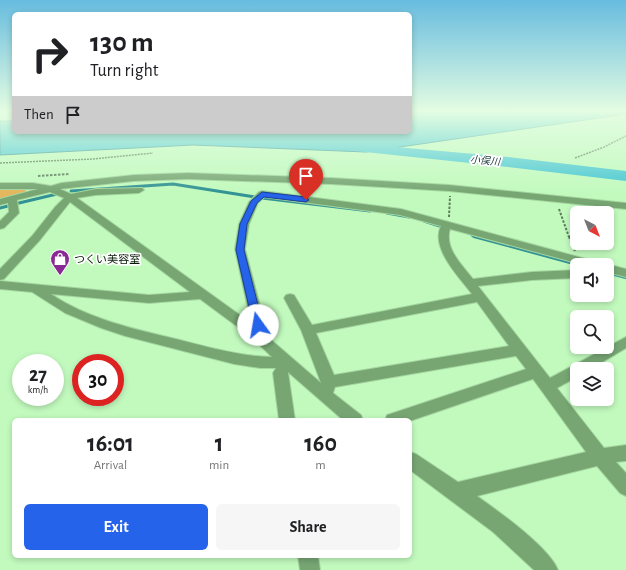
<!DOCTYPE html>
<meta charset="utf-8">
<style>
body{margin:0;font-family:"Alegreya Sans","Noto Sans JP",sans-serif;background:#f6f6f6;color:#202124;height:100vh;display:flex;flex-direction:column;font-size:15px;white-space:nowrap}
*{box-sizing:border-box;margin:0}
p{font-size:13px;color:#757577}
.icon{flex:none;width:22px;height:22px;fill:none;stroke:currentColor;stroke-width:2;stroke-linecap:round;stroke-linejoin:round}
.map{position:relative;flex:1;overflow:hidden}
.panel{position:absolute;left:12px;top:418px;width:400px;height:140px;display:flex;flex-direction:column;background:#fff;border-radius:6px;box-shadow:0 2px 6px #0003}
.panel>*{flex:none}
.guide{position:absolute;left:12px;top:12px;width:400px;height:122px;border-radius:6px;box-shadow:0 2px 6px #0003;background:#fff;color:#202124;overflow:hidden}
.needle{width:26px;rotate:138deg}
.tools{position:absolute;left:570px;top:206px;display:grid;gap:8px}
.tools a{display:grid;place-items:center;width:44px;height:44px;border-radius:6px;background:#fff;box-shadow:0 2px 6px #0003;font-size:20px}
.speed{position:absolute;left:12px;top:354px;display:flex;gap:8px;font-size:20px;font-weight:700;text-align:center}
.speed>*{display:grid;place-content:center;width:52px;height:52px;border-radius:50%;background:#fff;box-shadow:0 2px 6px #0003;line-height:1}
.speed small{font-size:10px;font-weight:400}
.speed .limit{border:6px solid #d22;background:#fff;color:#111}
.pin{position:absolute;display:grid;place-items:center;width:34px;height:34px;color:#fff;margin:-41px -17px;border-radius:50% 50% 50% 0;rotate:-45deg;box-shadow:0 0 4px #0007}
.pin .icon{rotate:45deg}
.me{position:absolute;width:44px;margin:-22px;rotate:347deg;stroke-linejoin:round;filter:drop-shadow(0 0 3px #0008)}
.turn{display:flex;align-items:center;gap:14px;height:84px;padding:0 12px;font-size:18px}
.turn .icon{width:52px;height:52px;stroke-width:2.5}
.turn b{display:block;font-size:28px;line-height:34px}
.then{display:flex;align-items:center;height:38px;padding:0 12px;background:#0003;gap:8px;font-size:15px}
.eta{display:flex;justify-content:space-evenly;align-items:center;height:68px;text-align:center}
.eta b{font-size:24px;font-weight:700;line-height:28px}
.primary-button{display:flex;gap:8px;margin-top:auto;padding:8px 12px}
.primary-button a{flex:1;height:46px;border-radius:6px;background:#2563eb;color:#fff;font-size:16px;font-weight:700;line-height:46px;text-align:center}
.primary-button a+a{background:#f6f6f6;color:#202124}
.map>svg:first-child{display:block}
</style>
<div class="map">
<svg width="626" height="570" viewBox="0 0 626 570">
<rect width="100%" height="100%" fill="#c2fabe"/>
<polygon fill="#e3b75e" points="0,190 26,190 25,193 0,201"/>
<polygon fill="#47c7d2" stroke="#339394" points="410,112 626,112 626,114 366,152 193,145 0,155 0,121 14,121 14,132 410,132"/>
<g fill="none" stroke-linecap="round" stroke-linejoin="round">
<g stroke="#339394" stroke-width="3">
<polyline points="71,191 173,184 255,197"/>
<polyline points="262,198 370,211"/>
<polyline points="19,203 57,194"/>
<polyline points="0,208 8,206"/>
<polyline points="387,213 409,217"/>
<polyline points="424,221 446,228"/>
<polyline points="472,235 478,237"/>
</g>
<g stroke="#339394" stroke-width="4">
<polyline points="474,236 581,265"/>
<polyline points="607,272 626,277"/>
</g>
<polygon fill="#47c7d2" fill-rule="evenodd" points="351,143 508,157 626,171 626,181 508,167 346,150 344,147 346,144"/>
<defs>
<g id="minor">
<path d="M188,173L331,178L449,185L626,203V209L449,191L331,184L188,179L134,181L60,189L71,194L96,189L142,188L144,190L139,193L96,195L77,198L251,323L235,249L239,224L249,202L259,192L262,191L401,209L601,263L603,265H584L450,229C444,248 462,265 473,279L532,272L577,270V278L532,280L478,286L550,378L626,337V348L591,369H577V377L557,388L604,448L626,445V461L616,462L626,473V496L620,493L597,466L477,496C498,511 549,547 558,570H534L493,532L410,470V452L416,454L458,482L586,452L533,379L410,421L385,420L387,415L393,413L526,369L516,356L335,387L333,393L361,415L363,420H343L288,372L295,420H279L273,373L276,368H260L234,364L125,336L101,328L65,313L32,292L0,289V281L149,295L190,292L70,202L40,240L4,279L0,280V269L32,236L55,207L64,198L50,192L17,200L19,213L4,228L0,229V221L9,212L8,203L0,205V199L38,189H0V183H33L51,186L61,183L134,175ZM264,197L400,215L441,226C430,248 459,277 472,294L312,325L294,295L290,294L286,295L284,298L301,330L321,383L262,332L265,325L245,249L249,224L258,203ZM51,294L149,303L200,299L250,336L272,357C239,356 208,347 176,339C134,329 88,319 51,294ZM477,302L509,346L334,375L316,333Z"/>
<polygon points="607,264 626,269 626,277 607,272 607,265 605,265"/>
<polygon points="298,556 318,556 320,570 300,570"/>
</g>
</defs>
<use href="#minor" stroke="#a4d6a0" stroke-width="2"/>
<g stroke="#5b7f59" stroke-width="1.5" stroke-dasharray="2 1" stroke-linecap="butt">
<polyline points="575,158 604,147 626,136"/>
<polyline points="0,163 93,159 153,153"/>
</g>
<g stroke="#5b7f59" stroke-width="2" stroke-dasharray="2.5 1.5" stroke-linecap="butt">
<polyline points="38,176 69,174"/>
<polyline points="559,209 569,237"/>
<polyline points="449,217 450,196"/>
</g>
<polyline stroke="#5b7f59" stroke-width="2.5" stroke-dasharray="3 2" stroke-linecap="butt" points="569,236 575,251"/>
<use href="#minor" fill="#77a673" fill-rule="evenodd"/>
</g>
<linearGradient id="sky" x2="0" y2="1"><stop stop-color="#67bcdf"/><stop offset="0.58" stop-color="#e4fde2"/><stop offset="1" stop-color="#e4fde2" stop-opacity="0"/></linearGradient>
<rect width="626" height="192" fill="url(#sky)"/>
<polygon fill="#2563eb" stroke="#184099" points="262,192 306,197 309,200 306,202 264,197 257,203 247,224 244,250 263,325 262,327 254,327 253,325 236,250 240,224 251,201"/>
<defs>
<symbol id="shop-pin" viewBox="-11 -11 22 30"><path d="M0 17L-7.5 6A9.5 9.5 0 1 1 7.5 6Z" fill="#882994" stroke="#fff"/><path d="M-5-2.5h2.3a2.7 3.5 0 0 1 5.4 0H5L5.5 6h-11ZM-1.5-2.5h3a1.5 2.3 0 0 0-3 0Z" fill="#fff"/></symbol>
</defs>
<g fill-rule="evenodd">
<use href="#shop-pin" x="49" y="248" width="22" height="30"/>
</g>
<g text-anchor="middle" stroke-width="3.5" stroke-linejoin="round" paint-order="stroke">
<g font-size="10" font-style="italic" fill="#213d3f" stroke="#fff">
<text transform="translate(485 160) rotate(5)" y="4">小俣川</text>
</g>
<g font-size="11" fill="#051a05" stroke="#fff" text-anchor="start">
<text x="74" y="263">つくい美容室</text>
</g>
</g>
</svg>
<div class="tools">
<a><svg class="needle" viewBox="-14 -14 28 28"><path d="M0-13l5 13h-10z" fill="#e53935"/><path d="M0 13l5-13h-10z" fill="#757577"/></svg></a>
<a><svg class="icon" aria-label="sound" viewBox="0 0 24 24"><path d="M4 9h4l5-4v14l-5-4H4zM17 9q2 3 0 6"/></svg></a>
<a><svg class="icon" aria-label="search" viewBox="0 0 24 24"><circle cx="10" cy="10" r="6"/><path d="M15 15l6 6"/></svg></a>
<a><svg class="icon" aria-label="layers" viewBox="0 0 24 24"><path d="M12 4l9 5-9 5-9-5zM3 14l9 5 9-5"/></svg></a>
</div>
<div class="speed"><div>27<small>km/h</small></div><div class="limit">30</div></div>
<div class="pin" style="left:306px;top:200px;background:#d93025"><svg class="icon" aria-label="arrive" viewBox="0 0 24 24"><path d="M6 21V4h12l-3 4 3 4H6"/></svg></div>
<svg class="me" style="left:258px;top:325px" viewBox="-20 -20 40 40"><circle r="19" fill="#fff"/><path d="M0-13L10 11 0 6-10 11z" fill="#2563eb"/></svg>
<div class="guide">
<div class="turn"><svg class="icon" aria-label="right" viewBox="0 0 24 24"><path d="M7 20v-9h11M14 6l5 5-5 5"/></svg><div><b>130 m</b>Turn right</div></div>
<div class="then">Then<svg class="icon" aria-label="arrive" viewBox="0 0 24 24"><path d="M6 21V4h12l-3 4 3 4H6"/></svg></div>
</div>
<section class="panel">
<div class="eta">
<div><b>16:01</b><p>Arrival</p></div>
<div><b>1</b><p>min</p></div>
<div><b>160</b><p>m</p></div>
</div>
<div class="primary-button"><a>Exit</a><a>Share</a></div>
</section>
</div>
